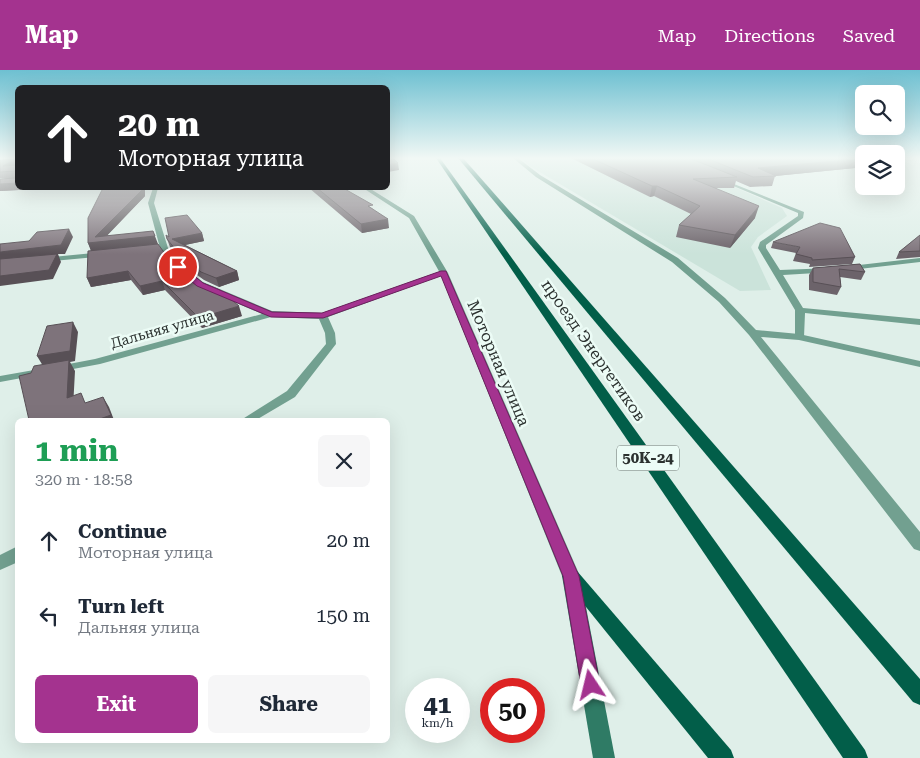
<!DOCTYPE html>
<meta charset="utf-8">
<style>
body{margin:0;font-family:"Roboto Serif",serif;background:#f6f6f7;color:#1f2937;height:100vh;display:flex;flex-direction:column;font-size:19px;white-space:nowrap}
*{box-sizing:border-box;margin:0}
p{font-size:16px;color:#747a83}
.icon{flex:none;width:28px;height:28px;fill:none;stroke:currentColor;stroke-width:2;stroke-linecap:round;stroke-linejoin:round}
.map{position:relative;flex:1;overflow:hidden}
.side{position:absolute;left:15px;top:348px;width:375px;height:325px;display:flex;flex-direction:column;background:#fff;border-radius:8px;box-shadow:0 5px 20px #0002}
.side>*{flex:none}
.guide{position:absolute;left:15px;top:15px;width:375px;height:105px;border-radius:8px;box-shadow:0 5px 20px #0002;background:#202124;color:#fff;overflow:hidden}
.tools{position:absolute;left:855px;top:15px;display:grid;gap:10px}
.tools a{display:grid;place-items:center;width:50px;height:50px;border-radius:8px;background:#fff;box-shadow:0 5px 20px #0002;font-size:25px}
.speed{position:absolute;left:405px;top:608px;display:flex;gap:10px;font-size:25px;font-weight:700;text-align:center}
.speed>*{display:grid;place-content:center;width:65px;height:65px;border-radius:50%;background:#fff;box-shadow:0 5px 20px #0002;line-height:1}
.speed small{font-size:12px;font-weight:400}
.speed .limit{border:8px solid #d22;background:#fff;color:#111}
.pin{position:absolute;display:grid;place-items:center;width:42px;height:42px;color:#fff;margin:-21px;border:2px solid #fff;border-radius:50%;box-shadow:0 1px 5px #0007}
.me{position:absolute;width:55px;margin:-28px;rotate:350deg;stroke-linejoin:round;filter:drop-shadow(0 0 4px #0008)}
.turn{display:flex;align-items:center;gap:18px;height:105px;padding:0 20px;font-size:22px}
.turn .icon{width:65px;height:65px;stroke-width:2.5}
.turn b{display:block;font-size:35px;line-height:42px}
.round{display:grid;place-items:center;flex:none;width:52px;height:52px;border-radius:8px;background:#f6f6f7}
.headline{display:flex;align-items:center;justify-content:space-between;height:85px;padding:0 20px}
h1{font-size:30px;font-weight:700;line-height:38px;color:#1e9e55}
.cta{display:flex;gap:10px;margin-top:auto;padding:10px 20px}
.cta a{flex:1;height:58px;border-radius:8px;background:#a4338f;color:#fff;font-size:20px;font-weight:700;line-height:58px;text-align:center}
.cta a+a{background:#f6f6f7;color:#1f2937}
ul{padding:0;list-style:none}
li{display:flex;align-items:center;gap:15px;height:75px;padding:0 20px}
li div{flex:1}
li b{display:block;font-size:19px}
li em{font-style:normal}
header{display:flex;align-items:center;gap:30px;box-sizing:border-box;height:70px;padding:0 25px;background:#a4338f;color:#fff}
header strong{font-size:24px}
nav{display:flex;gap:28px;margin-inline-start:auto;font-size:18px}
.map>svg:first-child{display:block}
</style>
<header>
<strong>Map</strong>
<nav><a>Map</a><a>Directions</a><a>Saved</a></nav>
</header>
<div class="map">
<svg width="920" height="688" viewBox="0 0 920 688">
<rect width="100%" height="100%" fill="#dfefe9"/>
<polygon fill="#cbe3da" points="521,88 669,88 782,138 787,146 758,167 751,177 771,220 740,221 528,95"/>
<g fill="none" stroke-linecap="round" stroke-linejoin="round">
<g fill="#72a090" fill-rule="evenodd">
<polygon points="719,108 804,142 803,148 766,175 766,178 780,200 833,198 920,188 920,192 833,202 783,205 803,238 920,249 920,255 805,243 804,267 803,269 795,269 795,240 758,178 760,172 798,146 798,143 719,110"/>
<polygon points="153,118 158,118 154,133 168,178 181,195 203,212 272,241 322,243 441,201 448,203 328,247 335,263 336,274 295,327 256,350 241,350 287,321 326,274 325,263 319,249 271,247 100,294 57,302 53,301 51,299 53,297 95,289 262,244 197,216 175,199 160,178 148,133"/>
<polygon points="104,182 108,184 107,186 42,192 38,190 42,188"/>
<polygon points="34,300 40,303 38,305 0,312 0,306"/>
<polygon points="18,476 18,492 0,500 0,485"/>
</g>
<g fill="#72a090" fill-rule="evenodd">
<polygon points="513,88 518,88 540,105 678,188 725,228 756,260 799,264 920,291 920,297 799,270 761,267 920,462 920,481 914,479 749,265 719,232 672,192 536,107"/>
<polygon points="363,118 369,118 414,146 448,203 580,506 577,511 571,513 565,511 562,506 440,203 409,148"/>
</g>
<polygon fill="#2f7b65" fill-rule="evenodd" points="571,499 577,501 580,506 615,688 593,688 562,506 565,501"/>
<g fill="#025e49" fill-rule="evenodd">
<polygon points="436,88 440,88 865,680 868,688 843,688"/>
<polygon points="458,88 463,88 920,609 920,635 913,632"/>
<polygon points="571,499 577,501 731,680 734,688 708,688 565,511 562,506 565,501"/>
</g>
</g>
<g fill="#6c636a">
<polygon points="571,88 857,88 855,98 775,106 772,116 750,117 736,111 734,118 716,118 755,148 730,178 676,167 679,155 691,144 654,126 650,127"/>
<polygon points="17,89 18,118 56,118 0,121 0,109 15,108 0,108 0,90"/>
<polygon points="103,118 145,118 145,126 107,165 157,174 171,192 242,246 202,258 165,220 143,225 131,210 91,217 87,208 91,180 88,173"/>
<polygon points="309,118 343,118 373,139 389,158 362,163"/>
<polygon points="202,163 204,171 185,175 237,201 239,210 219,217 204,210 182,194 170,177 167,169 169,167"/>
<polygon points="920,165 920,187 896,189 899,182"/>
<polygon points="773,172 855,187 852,194 809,197 810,194 793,191 796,183 771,178"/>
<polygon points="860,194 865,202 861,210 840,207 841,217 837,225 809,220 809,205 813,198"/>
</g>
<g fill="#585056">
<polygon points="17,89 18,91 18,96 6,102 3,96"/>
<polygon points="859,89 855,98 775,106 758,98"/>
<polygon points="398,93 399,100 388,102 388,95"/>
<polygon points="18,113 18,118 56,118 0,121 0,114"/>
<polygon points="652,116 657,116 654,126 650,127"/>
<polygon points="143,118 145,118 145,126 101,172 153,161 158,174 91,181 88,173"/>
<polygon points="759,136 755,148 730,178 735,165"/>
<polygon points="388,149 389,158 362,163 361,154"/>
<polygon points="69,159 73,167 65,184 58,184 61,192 53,209 0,216 0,182"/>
<polygon points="202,163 204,171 175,177 172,169"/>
<polygon points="128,201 131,210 91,217 87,208"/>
<polygon points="237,201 239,210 219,217 216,208"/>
<polygon points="162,211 165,220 143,225 140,216"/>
<polygon points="239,236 242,246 202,258 199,248"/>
<polygon points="73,252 78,262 75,291 70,292 75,301 73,338 43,296 37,286"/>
<polygon points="103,327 109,337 114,350 97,350"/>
</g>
<g fill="#7e737b" stroke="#585056">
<polygon points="388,88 393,88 398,93 388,95"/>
<polygon points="591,88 689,88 737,107 693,109 759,136 735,165 679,155 700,136 657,116 652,116"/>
<polygon points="706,88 857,88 859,89 758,98 776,106 753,107"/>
<polygon points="17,89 3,96 18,95 18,113 0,114 0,109 15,108 16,101 0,102 0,90"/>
<polygon points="103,118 143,118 143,119 95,167 153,161 155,166 88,173 88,148"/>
<polygon points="317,118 343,118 373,135 368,136 388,149 361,154"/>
<polygon points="187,145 202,163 172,169 237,201 216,208 201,202 180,185 167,169 166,165 169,167 165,148"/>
<polygon points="820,153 840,158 855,187 812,190 812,188 796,184 800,177 773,172"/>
<polygon points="69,159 61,175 0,182 0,174 29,171 37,162"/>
<polygon points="920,165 920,181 899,182"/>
<polygon points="158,174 171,192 193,209 220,220 239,236 199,248 162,211 140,216 128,201 87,208 88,181"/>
<polygon points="57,184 49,200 0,206 0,189"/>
<polygon points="860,194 865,202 839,199 841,217 813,212 813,198"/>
<polygon points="73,252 70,281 37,286 47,256"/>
<polygon points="69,290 67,328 81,323 85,333 103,327 111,345 97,350 29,350 19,306 31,303 34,296"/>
</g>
<linearGradient id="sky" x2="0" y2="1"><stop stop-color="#6ec0d1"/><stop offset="0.48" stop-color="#f1f8f5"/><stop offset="1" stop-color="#f1f8f5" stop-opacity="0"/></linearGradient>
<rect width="920" height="184" fill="url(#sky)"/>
<polygon fill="#a4338f" stroke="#6b215d" points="175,195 181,195 203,213 272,242 322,243 441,201 446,201 579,506 600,615 597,622 591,625 584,622 581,615 563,506 441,206 323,248 271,247 197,216 175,198"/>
<g text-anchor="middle" stroke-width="5" stroke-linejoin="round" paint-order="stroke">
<g font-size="14" fill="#2b312f" stroke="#ecfcf6">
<text transform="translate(162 259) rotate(-16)" y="5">Дальняя улица</text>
</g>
<rect fill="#ecfcf6" stroke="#656e6b" stroke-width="1" x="617" y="375.5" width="62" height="25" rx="4"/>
<g font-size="15" font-weight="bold" fill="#2b312f">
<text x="648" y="393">50К-24</text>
</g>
<g font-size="16" fill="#2b312f" stroke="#ecfcf6">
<text transform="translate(594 280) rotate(55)" y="6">проезд Энергетиков</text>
<text transform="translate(499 293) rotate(67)" y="6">Моторная улица</text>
</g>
</g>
</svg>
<div class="tools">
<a><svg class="icon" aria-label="search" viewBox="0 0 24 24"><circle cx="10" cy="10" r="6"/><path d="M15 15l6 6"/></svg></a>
<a><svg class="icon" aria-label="layers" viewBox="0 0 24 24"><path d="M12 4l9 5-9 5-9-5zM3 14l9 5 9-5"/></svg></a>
</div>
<div class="speed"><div>41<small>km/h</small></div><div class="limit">50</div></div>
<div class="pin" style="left:178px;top:197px;background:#d93025"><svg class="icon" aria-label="arrive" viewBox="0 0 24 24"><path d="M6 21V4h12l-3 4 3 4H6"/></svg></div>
<svg class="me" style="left:591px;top:615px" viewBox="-20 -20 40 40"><path d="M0-17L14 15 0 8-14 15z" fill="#a4338f" stroke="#fff" stroke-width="4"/></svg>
<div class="guide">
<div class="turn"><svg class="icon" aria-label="ahead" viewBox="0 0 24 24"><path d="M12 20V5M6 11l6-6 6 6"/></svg><div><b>20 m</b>Моторная улица</div></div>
</div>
<section class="side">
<div class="headline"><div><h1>1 min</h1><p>320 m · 18:58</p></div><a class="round"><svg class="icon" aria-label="close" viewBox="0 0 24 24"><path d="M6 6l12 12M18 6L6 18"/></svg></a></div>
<ul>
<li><svg class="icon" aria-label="ahead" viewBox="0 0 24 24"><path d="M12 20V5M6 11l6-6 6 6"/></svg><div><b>Continue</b><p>Моторная улица</p></div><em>20 m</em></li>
<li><svg class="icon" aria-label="left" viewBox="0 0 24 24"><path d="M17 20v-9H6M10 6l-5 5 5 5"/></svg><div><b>Turn left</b><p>Дальняя улица</p></div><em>150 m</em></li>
</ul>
<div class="cta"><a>Exit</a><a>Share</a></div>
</section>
</div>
